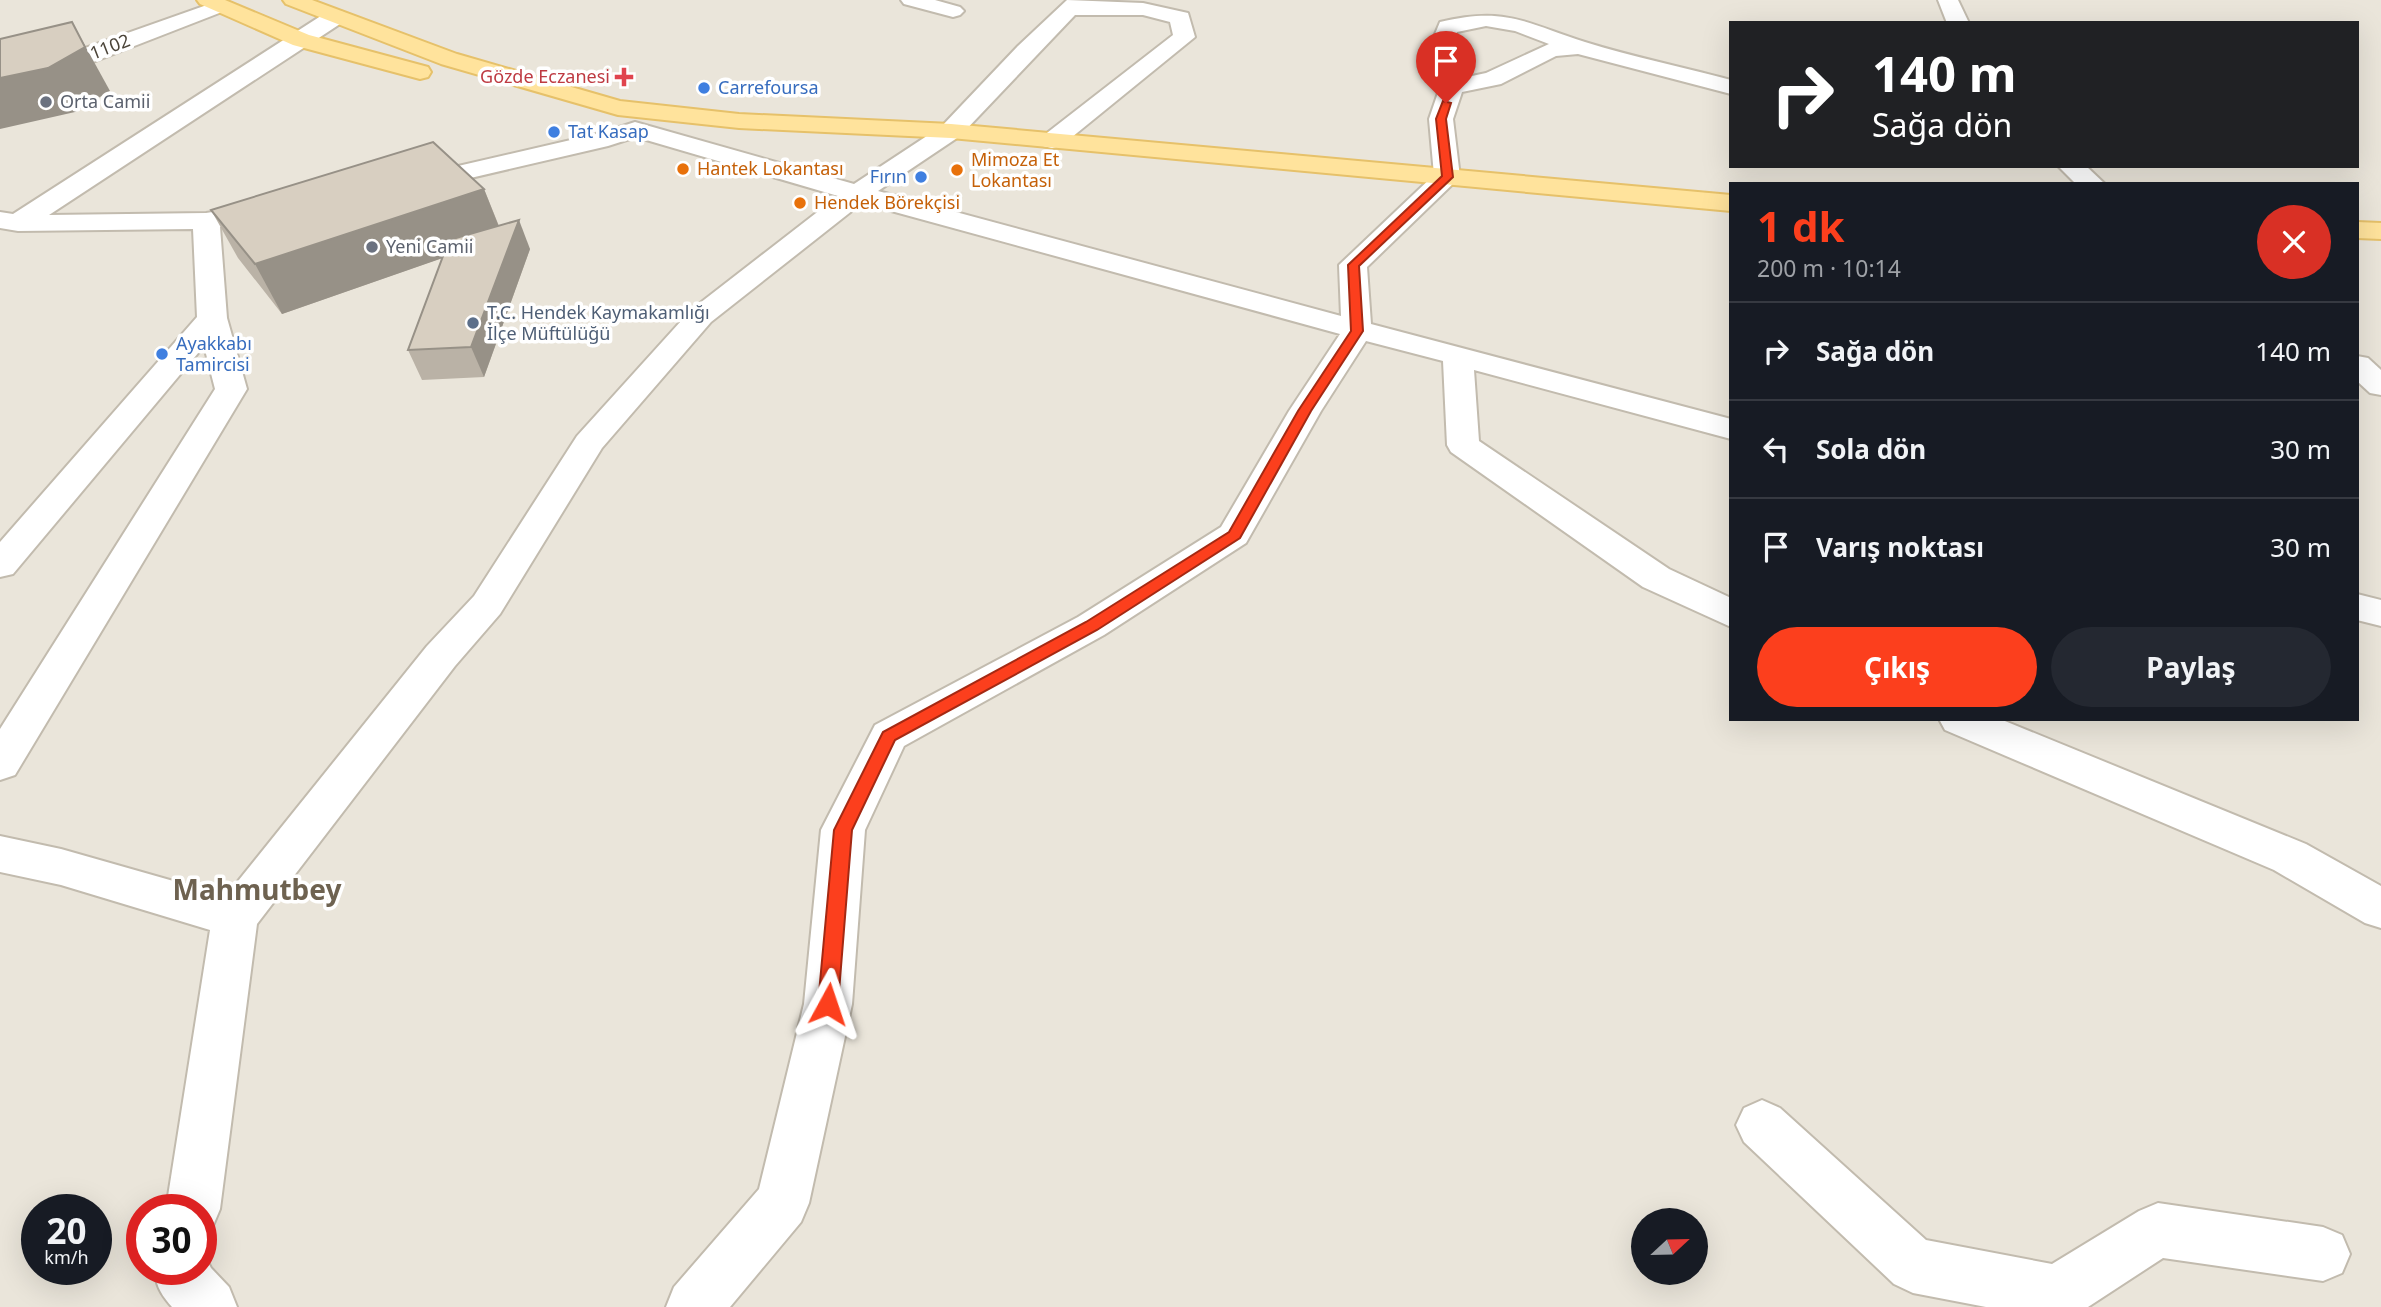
<!DOCTYPE html>
<html lang="tr">
<meta charset="utf-8">
<style>
body{margin:0;font-family:"Noto Sans",sans-serif;background:#242831;color:#f1f3f6;height:100vh;display:flex;flex-direction:column;font-size:26px;white-space:nowrap}
*{box-sizing:border-box;margin:0}
p{font-size:23px;color:#9ea1a6}
.icon{flex:none;width:38px;height:38px;fill:none;stroke:currentColor;stroke-width:2;stroke-linecap:round;stroke-linejoin:round}
.map{position:relative;flex:1;overflow:hidden}
.drawer{position:absolute;left:1729px;top:182px;width:630px;height:539px;display:flex;flex-direction:column;background:#171b24;border-radius:0px;box-shadow:0 7px 28px #0002}
.drawer>*{flex:none}
.hud{position:absolute;left:1729px;top:21px;width:630px;height:147px;border-radius:0px;box-shadow:0 7px 28px #0002;background:#202124;color:#fff;overflow:hidden}
.needle{width:46px;rotate:68deg}
.controls{position:absolute;left:1631px;top:1208px;display:grid;gap:14px}
.controls a{display:grid;place-items:center;width:77px;height:77px;border-radius:50%;background:#171b24;box-shadow:0 7px 28px #0002;font-size:35px}
.speed{position:absolute;left:21px;top:1194px;display:flex;gap:14px;font-size:35px;font-weight:700;text-align:center}
.speed>*{display:grid;place-content:center;width:91px;height:91px;border-radius:50%;background:#171b24;box-shadow:0 7px 28px #0002;line-height:1}
.speed small{font-size:18px;font-weight:400}
.speed .limit{border:10px solid #d22;background:#fff;color:#111}
.pin{position:absolute;display:grid;place-items:center;width:60px;height:60px;color:#fff;margin:-72px -30px;border-radius:50% 50% 50% 0;rotate:-45deg;box-shadow:0 0 7px #0007}
.pin .icon{rotate:45deg}
.me{position:absolute;width:77px;margin:-38px;rotate:5deg;stroke-linejoin:round;filter:drop-shadow(0 0 5px #0008)}
.turn{display:flex;align-items:center;gap:24px;height:147px;padding:0 28px;font-size:32px}
.turn .icon{width:91px;height:91px;stroke-width:2.5}
.turn b{display:block;font-size:49px;line-height:60px}
.round{display:grid;place-items:center;flex:none;width:74px;height:74px;border-radius:37px;background:#242831}
.headline{display:flex;align-items:center;justify-content:space-between;height:119px;padding:0 28px}
h1{font-size:42px;font-weight:700;line-height:52px;color:#fc3f1d}
.cta{display:flex;gap:14px;margin-top:auto;padding:14px 28px}
.cta a{flex:1;height:80px;border-radius:42px;background:#fc3f1d;color:#fff;font-size:28px;font-weight:700;line-height:80px;text-align:center}
.cta a+a{background:#242831;color:#f1f3f6}
ul{padding:0;list-style:none}
li{display:flex;align-items:center;gap:21px;height:98px;padding:0 28px;border-top:2px solid #363941}
li div{flex:1}
li b{display:block;font-size:26px}
li em{font-style:normal}
.map>svg:first-child{display:block}
</style>
<div class="map">
<svg width="2381" height="1307" viewBox="0 0 2381 1307">
<rect width="100%" height="100%" fill="#f6f3ec"/>
<path fill="#eae5da" fill-rule="evenodd" d="M0,0H2381V1307H0ZM1731,23H2357V166H1731ZM1731,184H2357V719H1731ZM37,1209H96V1269H37ZM142,1209H201V1269H142ZM1643,1220H1696V1272H1643Z"/>
<g fill="none" stroke-linecap="round" stroke-linejoin="round">
<defs>
<g id="minor">
<polygon points="221,0 230,6 227,10 88,64 0,93 0,78"/>
<polygon points="901,0 935,0 960,7 964,11 960,15 953,17 904,4"/>
<path d="M1067,0L1143,3L1188,13L1195,37L1061,146L1052,148L1043,146L1040,141L1043,136L1173,35L1170,22L1143,15H1075L960,136L878,191L1341,316L1339,265L1434,175L1429,119L1440,87L1423,63L1440,22C1506,6 1525,23 1585,42C1633,57 1683,67 1731,80V94L1578,54L1556,56L1501,84L1462,92L1453,119L1460,177L1367,267L1371,324L1731,419V439L1474,370L1479,441L1669,569L1731,598V627L1643,587L1451,452L1447,445L1443,361L1366,341L1321,411L1246,543L1104,635L904,746L865,830L852,1004L809,1203L801,1222L730,1307H666L674,1287L759,1189L804,1004L821,830L875,725L1078,617L1221,527L1289,411L1340,334L862,203L711,322L602,448L500,614L455,666L257,924L220,1209L212,1228L201,1232V1209H166L210,930L61,885L0,872V836L61,849L226,896L427,646L474,596L577,436L691,310L838,196L636,137L608,146L415,191L406,188L402,183L406,178L601,133L635,122L854,184L942,126L1018,46ZM1486,26L1515,31L1549,44L1486,73L1458,79L1445,63L1457,32Z"/>
<polygon points="1938,0 1958,0 1969,23 1947,23"/>
<polygon points="335,11 343,12 346,17 343,22 49,215 206,213 270,203 279,205 283,211 279,217 220,227 227,318 247,389 15,775 0,780 0,729 215,389 204,346 13,574 0,577 0,542 197,317 193,229 18,231 0,228 0,212 13,214 327,12"/>
<polygon points="2058,166 2086,166 2105,184 2076,184"/>
<polygon points="2357,356 2368,358 2381,370 2381,395 2370,393 2357,381"/>
<polygon points="2357,594 2381,600 2381,626 2357,620"/>
<polygon points="1939,719 2000,719 2306,844 2381,886 2381,928 2365,923 2274,870 1945,730"/>
<polygon points="1762,1100 1780,1108 1926,1240 2052,1264 2139,1211 2158,1203 2323,1227 2342,1235 2350,1254 2342,1273 2323,1281 2163,1258 2088,1307 1986,1307 1913,1293 1894,1284 1744,1142 1736,1125 1744,1108"/>
<path d="M201,1249L211,1268L229,1287L237,1307H172C162,1296 154,1284 156,1269H201Z"/>
</g>
<g id="major">
<polygon points="197,0 225,0 309,35 428,67 431,72 428,77 420,79 293,45 200,4"/>
<polygon points="283,0 312,0 457,54 620,101 739,114 951,124 1731,195 1731,211 951,138 739,128 618,115 441,64 286,4"/>
<polygon points="2357,222 2381,223 2381,239 2357,238"/>
</g>
</defs>
<use href="#minor" stroke="#c2bbae" stroke-width="4"/>
<use href="#major" stroke="#e6c16a" stroke-width="4"/>
<use href="#minor" fill="#fff" fill-rule="evenodd"/>
<use href="#major" fill="#ffe39c" fill-rule="evenodd"/>
</g>
<polygon fill="#bab2a6" points="484,189 499,226 530,249 484,377 422,380 408,350 442,258 282,314 238,258 211,210"/>
<g fill="#979187">
<polygon points="72,22 110,91 75,112 0,129 0,78"/>
<polygon points="484,189 503,237 282,314 255,264"/>
<polygon points="519,220 530,249 484,377 471,347"/>
</g>
<g fill="#d8cfc1" stroke="#979187" stroke-width="2">
<polygon points="72,22 85,47 48,68 0,78 0,39"/>
<polygon points="433,142 484,189 255,264 211,210"/>
<polygon points="519,220 471,347 408,350 449,240"/>
</g>
<polygon fill="#fc3f1d" stroke="#a42913" stroke-width="2" points="1443,101 1451,103 1446,119 1453,177 1359,266 1363,331 1311,411 1240,538 1097,630 895,740 852,830 838,1004 835,1010 828,1013 821,1010 818,1004 834,830 883,732 1086,622 1229,532 1298,411 1351,331 1348,265 1442,176 1436,119"/>
<path fill="#e0444e" stroke="#fff" stroke-width="2.5" d="M620.5 66.5h7v7h7v7h-7v7h-7v-7h-7v-7h7z"/>
<g fill="#3f7fe0" stroke="#fff" stroke-width="2.5">
<circle cx="704" cy="88" r="7"/>
<circle cx="554" cy="132" r="7"/>
<circle cx="921" cy="177" r="7"/>
<circle cx="162" cy="354" r="7"/>
</g>
<g fill="#6b7280" stroke="#fff" stroke-width="2.5">
<circle cx="46" cy="102" r="7"/>
<circle cx="372" cy="247" r="7"/>
</g>
<g fill="#e8710a" stroke="#fff" stroke-width="2.5">
<circle cx="683" cy="169" r="7"/>
<circle cx="957" cy="170" r="7"/>
<circle cx="800" cy="203" r="7"/>
</g>
<circle fill="#5c6f8a" stroke="#fff" stroke-width="2.5" cx="473" cy="323" r="7"/>
<g text-anchor="middle" stroke-width="7" stroke-linejoin="round" paint-order="stroke">
<g font-size="18" fill="#4b4439" stroke="#fff">
<text transform="translate(110 47) rotate(-21)" y="6">1102</text>
</g>
<g font-size="18" fill="#be3a42" stroke="#fff" text-anchor="end">
<text x="610" y="83">Gözde Eczanesi</text>
</g>
<g font-size="18" fill="#366cbe" stroke="#fff" text-anchor="start">
<text x="718" y="94">Carrefoursa</text>
<text x="568" y="138">Tat Kasap</text>
<text x="907" y="183" text-anchor="end">Fırın</text>
<text x="176" y="350">Ayakkabı<tspan x="176" dy="21">Tamircisi</tspan></text>
</g>
<g font-size="18" fill="#5b616d" stroke="#fff" text-anchor="start">
<text x="60" y="108">Orta Camii</text>
<text x="386" y="253">Yeni Camii</text>
</g>
<g font-size="18" fill="#c56008" stroke="#fff" text-anchor="start">
<text x="971" y="166">Mimoza Et<tspan x="971" dy="21">Lokantası</tspan></text>
<text x="697" y="175">Hantek Lokantası</text>
<text x="814" y="209">Hendek Börekçisi</text>
</g>
<g font-size="18" fill="#4e5e75" stroke="#fff" text-anchor="start">
<text x="487" y="319">T.C. Hendek Kaymakamlığı<tspan x="487" dy="21">İlçe Müftülüğü</tspan></text>
</g>
<g font-size="28" font-weight="bold" fill="#6e6250" stroke="#fff">
<text x="257" y="900">Mahmutbey</text>
</g>
</g>
</svg>
<div class="controls">
<a><svg class="needle" viewBox="-14 -14 28 28"><path d="M0-13l5 13h-10z" fill="#e53935"/><path d="M0 13l5-13h-10z" fill="#9ea1a6"/></svg></a>
</div>
<div class="speed"><div>20<small>km/h</small></div><div class="limit">30</div></div>
<div class="pin" style="left:1446px;top:103px;background:#d93025"><svg class="icon" aria-label="arrive" viewBox="0 0 24 24"><path d="M6 21V4h12l-3 4 3 4H6"/></svg></div>
<svg class="me" style="left:828px;top:1004px" viewBox="-20 -20 40 40"><path d="M0-17L14 15 0 8-14 15z" fill="#fc3f1d" stroke="#fff" stroke-width="4"/></svg>
<div class="hud">
<div class="turn"><svg class="icon" aria-label="right" viewBox="0 0 24 24"><path d="M7 20v-9h11M14 6l5 5-5 5"/></svg><div><b>140 m</b>Sağa dön</div></div>
</div>
<section class="drawer">
<div class="headline"><div><h1>1 dk</h1><p>200 m · 10:14</p></div><a class="round" style="background:#d93025;color:#fff"><svg class="icon" aria-label="close" viewBox="0 0 24 24"><path d="M6 6l12 12M18 6L6 18"/></svg></a></div>
<ul>
<li><svg class="icon" aria-label="right" viewBox="0 0 24 24"><path d="M7 20v-9h11M14 6l5 5-5 5"/></svg><div><b>Sağa dön</b></div><em>140 m</em></li>
<li><svg class="icon" aria-label="left" viewBox="0 0 24 24"><path d="M17 20v-9H6M10 6l-5 5 5 5"/></svg><div><b>Sola dön</b></div><em>30 m</em></li>
<li><svg class="icon" aria-label="arrive" viewBox="0 0 24 24"><path d="M6 21V4h12l-3 4 3 4H6"/></svg><div><b>Varış noktası</b></div><em>30 m</em></li>
</ul>
<div class="cta"><a>Çıkış</a><a>Paylaş</a></div>
</section>
</div>
